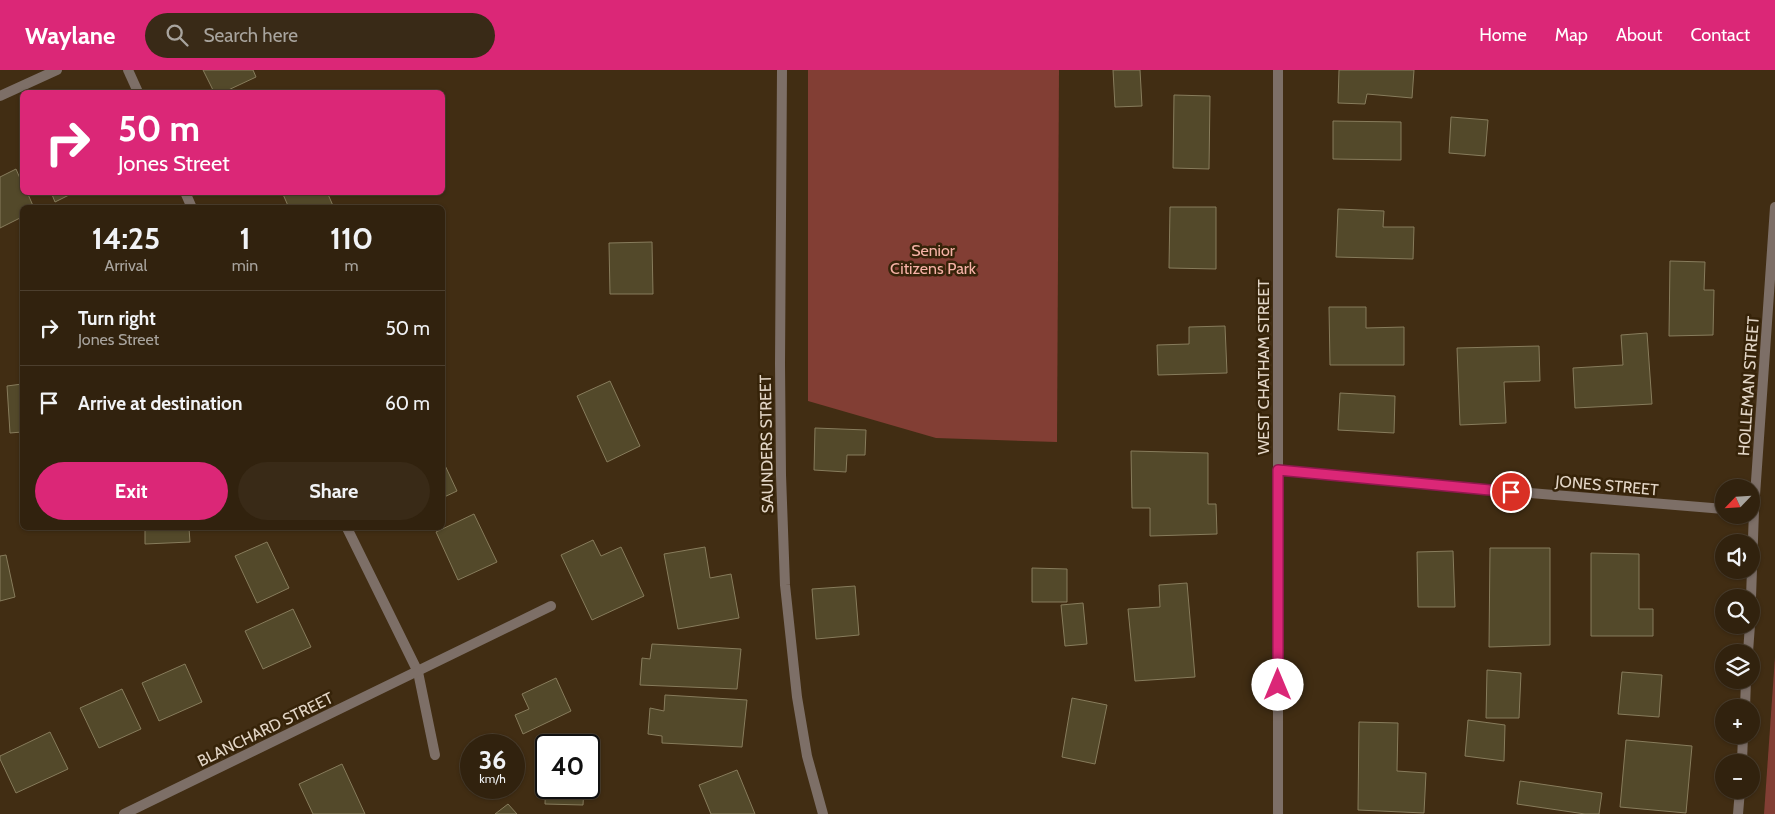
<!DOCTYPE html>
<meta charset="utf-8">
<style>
body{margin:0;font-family:Cabin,sans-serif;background:#392a17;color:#f1f3f6;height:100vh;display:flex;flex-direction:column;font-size:19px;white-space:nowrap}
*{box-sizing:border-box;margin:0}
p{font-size:16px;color:#a8a49e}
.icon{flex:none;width:28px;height:28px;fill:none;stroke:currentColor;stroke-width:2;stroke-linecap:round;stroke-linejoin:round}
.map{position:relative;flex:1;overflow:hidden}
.sheet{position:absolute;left:20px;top:135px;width:425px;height:325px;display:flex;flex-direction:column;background:#31220e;border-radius:8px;box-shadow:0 1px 4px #0004,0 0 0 1px #4c3f2e}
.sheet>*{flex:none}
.guide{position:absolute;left:20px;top:20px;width:425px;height:105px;border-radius:8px;box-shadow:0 1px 4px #0004,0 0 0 1px #4c3f2e;background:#db2777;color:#fff;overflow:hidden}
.needle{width:32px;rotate:245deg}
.buttons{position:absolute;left:1715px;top:409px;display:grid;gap:10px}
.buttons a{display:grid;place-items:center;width:45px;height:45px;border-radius:50%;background:#31220e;box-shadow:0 1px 4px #0004,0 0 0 1px #4c3f2e;font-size:25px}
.speed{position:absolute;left:460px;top:664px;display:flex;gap:10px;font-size:25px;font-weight:700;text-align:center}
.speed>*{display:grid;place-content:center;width:65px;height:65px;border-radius:50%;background:#31220e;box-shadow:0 1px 4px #0004,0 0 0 1px #4c3f2e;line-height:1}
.speed small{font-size:12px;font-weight:400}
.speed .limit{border:2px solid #111;border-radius:8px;background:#fff;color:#111}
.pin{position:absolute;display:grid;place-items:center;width:42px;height:42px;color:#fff;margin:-21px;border:2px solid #fff;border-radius:50%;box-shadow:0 1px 5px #0007}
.me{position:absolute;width:55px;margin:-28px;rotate:0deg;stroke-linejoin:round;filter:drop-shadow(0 0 4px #0008)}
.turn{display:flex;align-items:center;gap:18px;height:105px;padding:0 15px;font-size:22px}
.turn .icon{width:65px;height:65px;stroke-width:2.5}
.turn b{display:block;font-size:35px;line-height:42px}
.eta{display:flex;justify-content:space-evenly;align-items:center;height:85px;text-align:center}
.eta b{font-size:30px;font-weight:700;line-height:35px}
.button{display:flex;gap:10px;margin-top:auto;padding:10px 15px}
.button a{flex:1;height:58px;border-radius:30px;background:#db2777;color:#fff;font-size:20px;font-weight:700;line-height:58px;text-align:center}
.button a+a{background:#392a17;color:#f1f3f6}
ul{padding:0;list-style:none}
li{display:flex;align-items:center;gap:15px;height:75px;padding:0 15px;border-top:1px solid #4c3f2e}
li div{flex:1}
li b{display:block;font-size:19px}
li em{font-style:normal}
header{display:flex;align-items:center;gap:30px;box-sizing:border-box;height:70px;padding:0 25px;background:#db2777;color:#fff}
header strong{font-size:24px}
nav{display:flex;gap:28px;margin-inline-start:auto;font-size:18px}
.search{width:350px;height:45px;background:#392a17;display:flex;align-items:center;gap:12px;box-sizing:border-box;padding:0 18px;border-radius:28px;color:#a8a49e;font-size:19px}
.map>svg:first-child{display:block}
</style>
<header>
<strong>Waylane</strong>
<div class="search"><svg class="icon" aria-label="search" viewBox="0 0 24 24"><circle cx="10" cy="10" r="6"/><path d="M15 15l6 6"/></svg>Search here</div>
<nav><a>Home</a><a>Map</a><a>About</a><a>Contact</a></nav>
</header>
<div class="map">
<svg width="1775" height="744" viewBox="0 0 1775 744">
<rect width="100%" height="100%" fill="#412d13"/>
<g fill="#823e34">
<polygon points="808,0 1059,0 1057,372 936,368 808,331"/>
<polygon points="1775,587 1775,744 1764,744"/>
</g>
<g fill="#53492a" stroke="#877c5c">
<polygon points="203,0 253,0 256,7 224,22 214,22"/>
<polygon points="1113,0 1140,0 1142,36 1115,37"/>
<polygon points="1339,0 1414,0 1412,28 1367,24 1365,34 1338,33"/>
<polygon points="1174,25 1210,26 1209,99 1173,98"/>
<polygon points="1451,47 1488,50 1485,86 1449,83"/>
<polygon points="1333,51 1401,52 1401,90 1333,89"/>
<polygon points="16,99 22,113 22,122 27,122 34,138 22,138 22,147 0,158 0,107"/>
<polygon points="51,122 75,122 55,132"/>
<polygon points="282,122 327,122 334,138 289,138"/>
<polygon points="1170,137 1216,137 1216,199 1169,198"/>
<polygon points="1338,139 1384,141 1383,157 1414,157 1413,189 1336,187"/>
<polygon points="652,172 653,224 610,224 609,173"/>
<polygon points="1670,191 1705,192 1704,220 1714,220 1713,265 1669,266"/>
<polygon points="1329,237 1366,237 1366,258 1404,257 1404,295 1330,295"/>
<polygon points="1225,256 1227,303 1158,305 1157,275 1189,274 1189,257"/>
<polygon points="1647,263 1652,334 1575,338 1573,298 1623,295 1621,265"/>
<polygon points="1539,276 1540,311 1504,312 1506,353 1460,355 1457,278"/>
<polygon points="610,311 640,376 607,392 577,326"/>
<polygon points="22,314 22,362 10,363 7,316"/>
<polygon points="1340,323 1395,326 1394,363 1338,360"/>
<polygon points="815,358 866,360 865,385 847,385 846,402 814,400"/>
<polygon points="1131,381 1208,383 1208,434 1216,434 1217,464 1150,466 1150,438 1132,438"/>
<polygon points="442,389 457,421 442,428"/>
<polygon points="474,444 497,492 458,510 436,462"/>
<polygon points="145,458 189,458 190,472 145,474"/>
<polygon points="593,470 601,486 621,477 644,526 592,550 561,485"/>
<polygon points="267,472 289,518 257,533 235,486"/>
<polygon points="705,477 710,508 731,504 739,548 678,559 664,484"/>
<polygon points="1490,478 1550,478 1550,575 1489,577"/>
<polygon points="1453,481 1455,537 1418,537 1417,482"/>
<polygon points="1591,483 1639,484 1639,539 1653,539 1653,566 1591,566"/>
<polygon points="6,485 15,527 0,531 0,486"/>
<polygon points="1032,498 1067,499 1067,532 1032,532"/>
<polygon points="1187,513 1195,607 1135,611 1128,539 1160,537 1159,515"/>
<polygon points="855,516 859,565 816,569 812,519"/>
<polygon points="1083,533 1087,574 1065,576 1061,535"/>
<polygon points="293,539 311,577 263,599 245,561"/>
<polygon points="652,574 741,579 737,619 640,615 642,588 650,589"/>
<polygon points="185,594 202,632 159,651 142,613"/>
<polygon points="1487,600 1521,603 1519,648 1486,648"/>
<polygon points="1622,602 1662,605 1659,647 1618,644"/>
<polygon points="556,608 571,641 523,664 515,645 529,639 522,624"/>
<polygon points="122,619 141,659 99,678 80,638"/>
<polygon points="665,625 747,630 742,677 662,673 662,666 648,664 650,638 664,641"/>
<polygon points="1072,628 1107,635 1095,694 1062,687"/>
<polygon points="1468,650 1505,655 1504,691 1465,686"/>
<polygon points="1359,652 1398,653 1397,701 1426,703 1424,743 1358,740"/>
<polygon points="50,662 68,699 16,723 0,689 0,686"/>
<polygon points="1626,670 1692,676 1686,743 1620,737"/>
<polygon points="342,694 365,744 313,744 299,714"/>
<polygon points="737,700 755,744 711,744 699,715"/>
<polygon points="546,705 546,718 584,718 583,735 545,734"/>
<polygon points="1520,711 1602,723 1599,744 1585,744 1517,734"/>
<polygon points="508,734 517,744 495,744"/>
</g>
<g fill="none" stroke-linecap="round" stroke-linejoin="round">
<g stroke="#7d6f67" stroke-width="10">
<polyline points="128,0 138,22"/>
<polyline points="782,0 780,294 781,405 785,515 797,627 807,686 823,744"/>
<polyline points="0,26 57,0"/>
<polyline points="185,122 192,138"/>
<polyline points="1278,400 1493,420 1724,439"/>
<polyline points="347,458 418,602 435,685"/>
<polyline points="1751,528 1754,440 1775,137"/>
<polyline points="1748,582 1750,555"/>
<polyline points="1745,638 1746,610"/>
<polyline points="1742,692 1743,665"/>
<polyline points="124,744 551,536"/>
<polyline points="1738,744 1740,720"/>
</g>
<polyline stroke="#7d6f67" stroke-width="10" points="1278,0 1278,744"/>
</g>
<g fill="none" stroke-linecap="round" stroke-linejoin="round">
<defs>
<polyline id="route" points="1278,615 1278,400 1511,422"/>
</defs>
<use href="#route" stroke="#8e194d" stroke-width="12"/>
<use href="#route" stroke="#db2777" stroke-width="9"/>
</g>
<g text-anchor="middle" stroke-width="5" stroke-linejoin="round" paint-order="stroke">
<g font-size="16" fill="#f6b2a6" stroke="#362309">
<text x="933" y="186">Senior<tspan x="933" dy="18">Citizens Park</tspan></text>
</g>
<g font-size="16" fill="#e3d6c7" stroke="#362309">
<text transform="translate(1263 297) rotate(-90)" y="6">WEST CHATHAM STREET</text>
<text transform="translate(1748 316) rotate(-86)" y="6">HOLLEMAN STREET</text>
<text transform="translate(766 374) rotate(-91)" y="6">SAUNDERS STREET</text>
<text transform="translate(1607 415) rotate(5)" y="6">JONES STREET</text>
<text transform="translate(265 659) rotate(-26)" y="6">BLANCHARD STREET</text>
</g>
</g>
</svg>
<div class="buttons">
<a><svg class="needle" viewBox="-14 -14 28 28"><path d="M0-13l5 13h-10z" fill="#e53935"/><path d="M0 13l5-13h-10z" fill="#a8a49e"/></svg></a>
<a><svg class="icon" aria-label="sound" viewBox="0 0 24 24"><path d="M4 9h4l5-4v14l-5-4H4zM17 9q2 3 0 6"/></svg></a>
<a><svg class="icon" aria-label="search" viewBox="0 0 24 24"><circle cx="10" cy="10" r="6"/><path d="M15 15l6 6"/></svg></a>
<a><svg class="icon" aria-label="layers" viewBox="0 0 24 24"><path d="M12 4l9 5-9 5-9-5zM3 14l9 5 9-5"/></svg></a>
<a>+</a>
<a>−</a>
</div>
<div class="speed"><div>36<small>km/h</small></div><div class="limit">40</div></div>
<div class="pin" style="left:1511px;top:422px;background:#d93025"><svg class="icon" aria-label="arrive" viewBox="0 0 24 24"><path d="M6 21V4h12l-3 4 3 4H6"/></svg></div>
<svg class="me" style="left:1278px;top:615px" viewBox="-20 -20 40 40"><circle r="19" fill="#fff"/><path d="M0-13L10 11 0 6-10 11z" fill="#db2777"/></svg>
<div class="guide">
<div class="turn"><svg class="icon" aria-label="right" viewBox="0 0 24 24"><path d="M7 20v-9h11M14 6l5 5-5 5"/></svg><div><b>50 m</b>Jones Street</div></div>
</div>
<section class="sheet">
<div class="eta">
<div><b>14:25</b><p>Arrival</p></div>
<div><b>1</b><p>min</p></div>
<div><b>110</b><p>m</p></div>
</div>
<ul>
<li><svg class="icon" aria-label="right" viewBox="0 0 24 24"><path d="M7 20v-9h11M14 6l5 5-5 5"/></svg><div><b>Turn right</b><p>Jones Street</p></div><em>50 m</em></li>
<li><svg class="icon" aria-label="arrive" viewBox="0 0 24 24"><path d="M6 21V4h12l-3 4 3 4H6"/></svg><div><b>Arrive at destination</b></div><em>60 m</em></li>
</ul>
<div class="button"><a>Exit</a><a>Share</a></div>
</section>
</div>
